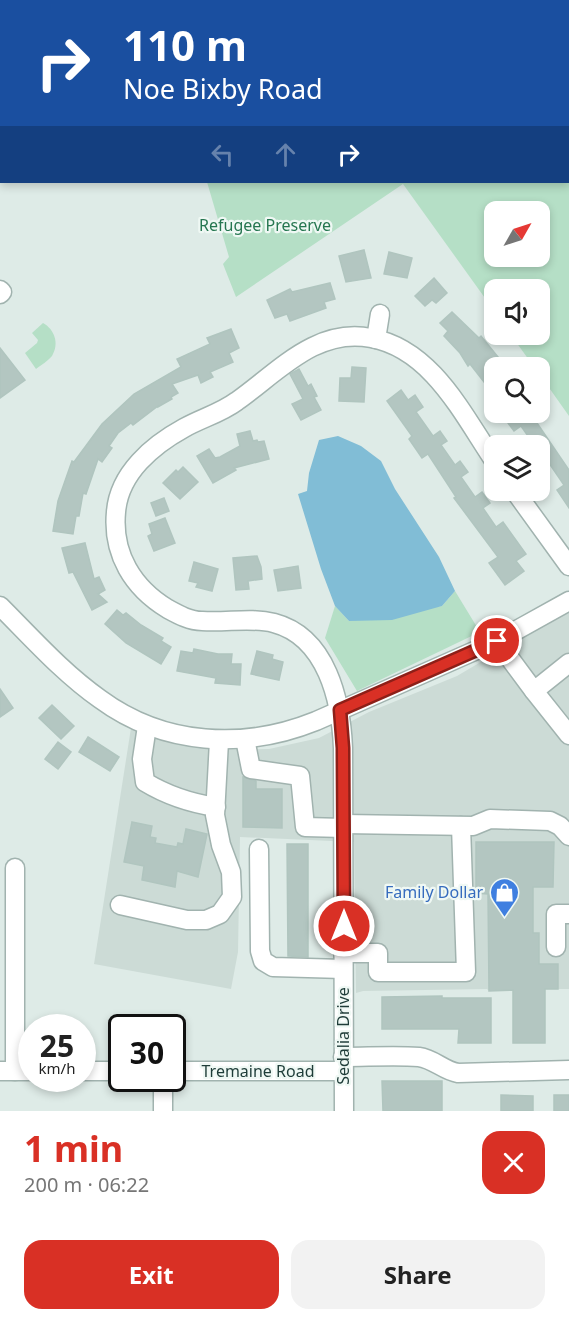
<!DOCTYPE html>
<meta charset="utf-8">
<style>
body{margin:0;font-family:"Noto Sans",sans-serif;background:#f2f2f2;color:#222;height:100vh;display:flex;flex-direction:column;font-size:22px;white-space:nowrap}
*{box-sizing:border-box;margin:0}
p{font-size:20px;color:#767676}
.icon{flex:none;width:33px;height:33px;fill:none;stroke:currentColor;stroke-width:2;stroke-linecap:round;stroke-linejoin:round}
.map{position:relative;height:1111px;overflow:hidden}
.drawer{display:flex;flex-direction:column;background:#fff;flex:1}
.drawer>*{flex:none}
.top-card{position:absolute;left:0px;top:0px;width:570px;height:183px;box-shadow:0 3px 9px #0003;background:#1a4fa0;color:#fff;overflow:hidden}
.needle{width:39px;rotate:51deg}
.fabs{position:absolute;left:484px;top:201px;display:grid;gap:12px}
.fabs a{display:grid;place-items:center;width:66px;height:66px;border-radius:12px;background:#fff;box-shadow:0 3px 9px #0003;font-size:30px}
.speed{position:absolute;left:18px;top:1014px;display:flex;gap:12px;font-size:30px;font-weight:700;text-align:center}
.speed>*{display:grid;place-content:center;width:78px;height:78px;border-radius:50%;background:#fff;box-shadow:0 3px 9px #0003;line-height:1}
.speed small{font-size:15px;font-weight:400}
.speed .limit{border:3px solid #111;border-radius:9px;background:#fff;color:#111}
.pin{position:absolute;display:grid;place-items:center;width:51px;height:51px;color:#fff;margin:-26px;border:3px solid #fff;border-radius:50%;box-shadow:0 2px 6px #0007}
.me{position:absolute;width:66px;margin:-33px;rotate:0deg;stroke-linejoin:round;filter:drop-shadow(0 0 4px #0008)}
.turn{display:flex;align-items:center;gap:21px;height:126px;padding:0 24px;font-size:27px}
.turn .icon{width:78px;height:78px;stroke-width:2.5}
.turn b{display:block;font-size:42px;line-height:51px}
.lanes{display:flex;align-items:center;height:57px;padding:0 24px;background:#0003;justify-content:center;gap:30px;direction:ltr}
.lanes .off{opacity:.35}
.round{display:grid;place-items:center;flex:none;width:63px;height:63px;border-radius:18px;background:#f2f2f2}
.summary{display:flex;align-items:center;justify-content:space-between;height:102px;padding:0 24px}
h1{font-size:36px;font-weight:700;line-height:45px;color:#d93025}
.action{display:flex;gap:12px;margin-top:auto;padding:12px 24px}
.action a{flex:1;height:69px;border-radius:18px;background:#d93025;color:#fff;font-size:24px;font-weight:700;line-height:69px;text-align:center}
.action a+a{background:#f2f2f2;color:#222}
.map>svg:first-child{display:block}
</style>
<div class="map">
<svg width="569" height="1111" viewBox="0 0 569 1111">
<rect width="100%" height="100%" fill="#deebe7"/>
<polygon fill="#ccdbd6" points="569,610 569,989 499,989 489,991 487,989 363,991 356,993 354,842 240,837 238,952 231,989 94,964 131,728 226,750 269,749 319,738 369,712 457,676"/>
<g fill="#b5dfc6" fill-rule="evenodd">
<path d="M0,0H569V416L540,375V368L534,367L511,335L540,334V290H495V312L403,184L236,297L223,264L229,257L207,182H568V2H2L0,171ZM495,212H540V256H495Z"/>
<path d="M43,323C54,329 60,343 52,356C48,361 41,365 36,369L25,353L37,343L38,340L32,333Z"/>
<polygon points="455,591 480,632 357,691 325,638 335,606 349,621 442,606"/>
</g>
<polygon fill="#81bdd6" points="338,436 361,446 381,461 395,489 439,557 455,591 442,606 392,620 349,621 335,606 321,569 298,494 307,491 309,473 319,440"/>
<g fill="#b3c6c1" stroke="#b0c5bf" stroke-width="1.5">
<polygon points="364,250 371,278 346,282 339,256"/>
<polygon points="389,252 412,258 407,278 384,274"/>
<polygon points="434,278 447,293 436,303 432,300 425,306 415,296"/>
<polygon points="330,283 335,299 324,302 326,308 290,321 287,314 275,318 267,300 290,289 292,292"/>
<polygon points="452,312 479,338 481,336 498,357 495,360 495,396 470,364 468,366 460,353 444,336 448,331 440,323"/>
<polygon points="231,329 239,348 229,353 233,362 210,372 213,377 201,383 198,375 172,384 178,393 171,397 172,399 158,407 158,406 133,425 131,423 118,433 109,446 112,448 102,462 98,459 86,494 83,493 79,516 76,516 73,534 53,531 58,501 72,461 74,462 102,424 134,394 181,367 177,359 210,344 207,338"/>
<polygon points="0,348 25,380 0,398"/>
<polygon points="352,367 366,368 364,402 339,401 340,378 351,378"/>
<polygon points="299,369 308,386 311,384 317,396 314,397 321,410 301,420 292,404 303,399 290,374"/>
<polygon points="401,390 408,400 415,395 423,407 416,412 433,436 440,431 447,441 441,445 455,465 460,461 468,472 461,477 475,497 482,492 490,503 483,508 496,527 503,522 526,554 516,561 524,571 505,585 489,563 498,557 454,498 456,497 428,454 422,458 409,439 412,436 387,401"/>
<polygon points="514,412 532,412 538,422 537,423 569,470 569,508 557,490 564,485 549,463 540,469 540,446 535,446 521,426 514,431 505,419"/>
<polygon points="250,431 253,441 257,440 258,442 264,441 269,459 234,468 236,470 213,483 197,456 209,449 215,458 220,457 240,446 237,434"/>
<polygon points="183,467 198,482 180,499 163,483 176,470 178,472"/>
<polygon points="164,498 169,511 156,516 151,503"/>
<polygon points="165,518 175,543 154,551 148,536 152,534 149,524"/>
<polygon points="85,543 94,579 99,577 105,590 98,594 107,602 92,610 73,572 69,573 62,548"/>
<polygon points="257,556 261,567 262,579 248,581 249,589 236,590 233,558"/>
<polygon points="194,562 218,569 212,591 196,587 198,583 189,581"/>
<polygon points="298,566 301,588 278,591 274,570"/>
<polygon points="117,610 123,615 126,613 141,625 163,638 161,641 171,647 161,664 126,643 105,624"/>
<polygon points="194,649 218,654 232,654 231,664 241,664 240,685 215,683 216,678 177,671 181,651 193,653"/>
<polygon points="257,651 273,655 272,659 283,662 279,680 251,674"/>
<polygon points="0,689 13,708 0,717"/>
<polygon points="52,705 74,726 61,739 39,718"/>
<polygon points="88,737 119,757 110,771 79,752"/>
<polygon points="58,742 71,752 58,769 45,759"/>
<polygon points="243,777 256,781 256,789 282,789 282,828 243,827"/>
<polygon points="132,822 152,826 150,837 156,838 155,843 177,847 178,843 183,844 186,829 207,834 198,877 177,871 175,887 142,880 144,866 124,862"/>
<polygon points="476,842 554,842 553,887 533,887 533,933 539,933 539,964 558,964 558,989 545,989 545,1043 513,1043 513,990 489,991 488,894 476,893"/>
<polygon points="287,844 308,844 308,957 288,956"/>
<polygon points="442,996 442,998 491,998 491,1043 458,1043 459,1029 382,1029 382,997"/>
<polygon points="382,1081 442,1081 442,1111 383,1111"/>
<polygon points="501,1095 533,1096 533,1111 501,1111"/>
<rect x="554" y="1095" width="15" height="16"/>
</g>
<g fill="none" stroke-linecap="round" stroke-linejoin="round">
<defs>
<g id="minor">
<polyline points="0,290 2,292 0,294"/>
<polyline points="376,339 380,314"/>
<polyline points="514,490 569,566"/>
<path d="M0,606C32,638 63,673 100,699C164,746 244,750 316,721L497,641L569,601"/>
<polyline points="497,641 534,691 569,663"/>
<polyline points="534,691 569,735"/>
<path d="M147,726L142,759L145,782C168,796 190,803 216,807"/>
<polyline points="245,739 251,769 300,776 305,827 344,828"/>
<polyline points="344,824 473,826 490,819 550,821 560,826 569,836"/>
<polyline points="259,849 260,951 263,961 273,967 343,969"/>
<polyline points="120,905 187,920 206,920 220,914 232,897 231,872 221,845 215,815 219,741"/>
<polyline points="556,947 556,914 569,914"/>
<polyline points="343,953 378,953 378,972 466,972 461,826"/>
<path d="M343,1057C368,1057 395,1055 419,1057C434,1059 444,1071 458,1073L569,1070"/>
<polyline points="0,1071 32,1071"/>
<polyline points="15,1071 15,868"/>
<polyline points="82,1071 122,1071"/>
<polyline points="172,1071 343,1071"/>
<polyline points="163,1078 163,1111"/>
<path d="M344,1111L343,748C341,701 327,637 274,623C251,617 226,623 202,621C190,621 179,615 168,609C133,588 112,554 116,512C119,473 153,445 184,428C202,418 221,413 237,401C277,373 316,327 371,338C432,349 463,415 495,462"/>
</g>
</defs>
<use href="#minor" stroke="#a1b3af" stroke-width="21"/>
<use href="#minor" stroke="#fff" stroke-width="18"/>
</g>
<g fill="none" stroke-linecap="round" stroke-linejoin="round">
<defs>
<polyline id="route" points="344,926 343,748 340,710 497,641"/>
</defs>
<use href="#route" stroke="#8d1f18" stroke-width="15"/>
<use href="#route" stroke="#d93025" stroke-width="10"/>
</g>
<defs>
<symbol id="shop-pin" viewBox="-11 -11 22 30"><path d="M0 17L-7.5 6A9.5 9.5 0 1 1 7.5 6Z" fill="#3f7fe0" stroke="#eff8f4"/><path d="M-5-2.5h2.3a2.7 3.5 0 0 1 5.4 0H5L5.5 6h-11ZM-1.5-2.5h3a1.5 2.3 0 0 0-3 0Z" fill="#fff"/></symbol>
</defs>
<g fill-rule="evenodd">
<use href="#shop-pin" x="488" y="876" width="33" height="45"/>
</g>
<g text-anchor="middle" stroke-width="4.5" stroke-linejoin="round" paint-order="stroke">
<g font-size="16" fill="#257650" stroke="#eff8f4">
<text x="265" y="231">Refugee Preserve</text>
</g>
<g font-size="16" fill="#366cbe" stroke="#eff8f4" text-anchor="end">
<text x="483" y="898">Family Dollar</text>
</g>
<g font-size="16" fill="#1e3c38" stroke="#eff8f4">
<text transform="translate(343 1036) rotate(-90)" y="6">Sedalia Drive</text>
<text x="258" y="1077">Tremaine Road</text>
</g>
</g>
</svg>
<div class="fabs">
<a><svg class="needle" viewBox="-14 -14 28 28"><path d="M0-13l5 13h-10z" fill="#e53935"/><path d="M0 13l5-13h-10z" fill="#767676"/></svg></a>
<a><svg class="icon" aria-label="sound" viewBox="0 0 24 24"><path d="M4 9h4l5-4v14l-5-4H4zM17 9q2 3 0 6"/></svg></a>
<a><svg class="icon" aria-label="search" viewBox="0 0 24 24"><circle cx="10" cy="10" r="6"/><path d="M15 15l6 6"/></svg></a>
<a><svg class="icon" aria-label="layers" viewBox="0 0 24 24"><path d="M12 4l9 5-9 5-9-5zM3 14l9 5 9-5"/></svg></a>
</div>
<div class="speed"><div>25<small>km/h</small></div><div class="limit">30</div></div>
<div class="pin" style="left:497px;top:641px;background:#d93025"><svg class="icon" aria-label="arrive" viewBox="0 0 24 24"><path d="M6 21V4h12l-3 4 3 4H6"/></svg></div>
<svg class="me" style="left:344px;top:926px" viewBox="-20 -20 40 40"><circle r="17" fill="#d93025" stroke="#fff" stroke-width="3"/><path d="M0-11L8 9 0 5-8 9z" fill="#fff"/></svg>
<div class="top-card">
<div class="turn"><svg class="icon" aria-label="right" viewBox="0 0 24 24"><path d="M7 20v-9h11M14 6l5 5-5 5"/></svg><div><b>110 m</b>Noe Bixby Road</div></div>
<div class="lanes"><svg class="icon off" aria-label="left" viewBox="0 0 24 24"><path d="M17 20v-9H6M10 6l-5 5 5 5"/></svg><svg class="icon off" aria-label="ahead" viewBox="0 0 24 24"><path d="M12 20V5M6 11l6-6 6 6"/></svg><svg class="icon" aria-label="right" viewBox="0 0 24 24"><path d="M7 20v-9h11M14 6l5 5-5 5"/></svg></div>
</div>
</div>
<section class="drawer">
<div class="summary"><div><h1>1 min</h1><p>200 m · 06:22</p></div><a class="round" style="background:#d93025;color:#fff"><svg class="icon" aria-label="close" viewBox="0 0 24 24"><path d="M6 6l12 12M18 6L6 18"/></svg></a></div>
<div class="action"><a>Exit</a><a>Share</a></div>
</section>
